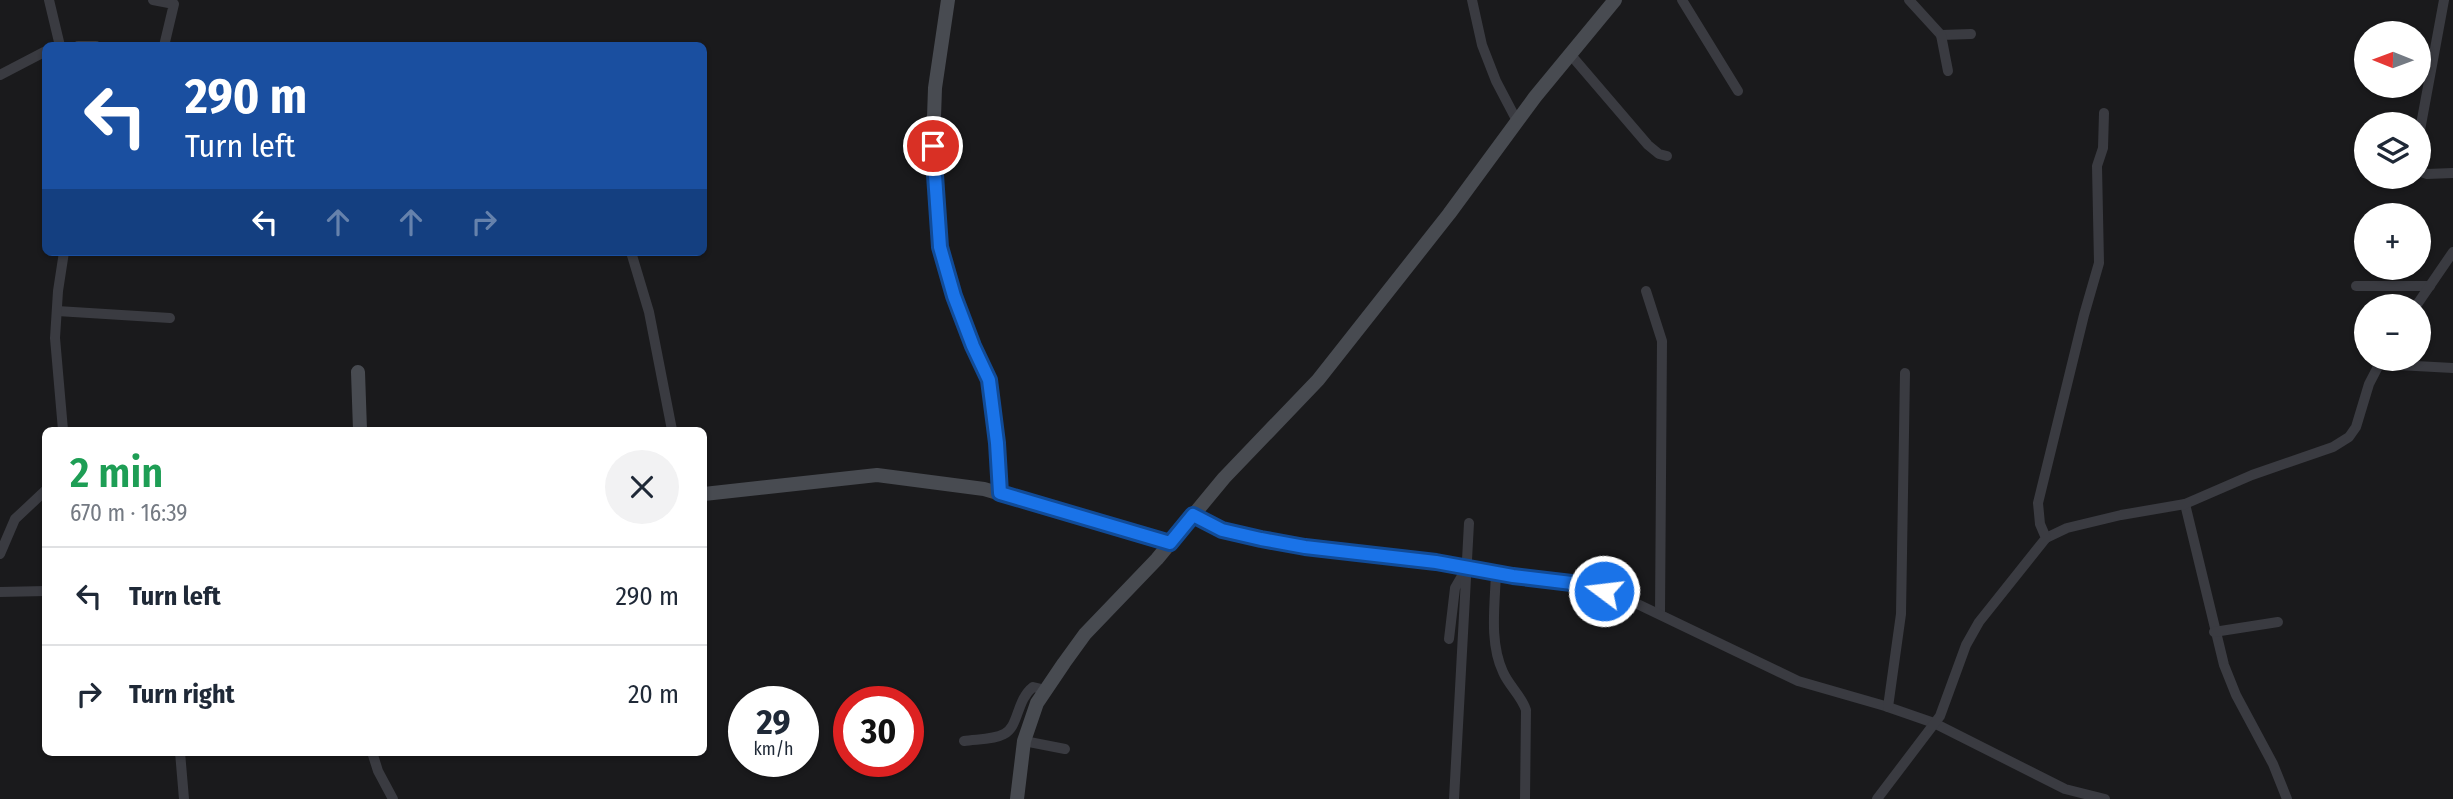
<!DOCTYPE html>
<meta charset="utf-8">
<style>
body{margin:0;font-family:"Fira Sans Condensed",sans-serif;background:#f2f2f3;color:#1f2937;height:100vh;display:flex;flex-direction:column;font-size:26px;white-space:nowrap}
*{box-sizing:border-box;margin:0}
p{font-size:23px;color:#747a83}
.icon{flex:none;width:38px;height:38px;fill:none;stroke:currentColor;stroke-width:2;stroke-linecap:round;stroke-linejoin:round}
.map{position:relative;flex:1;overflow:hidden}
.details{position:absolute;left:42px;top:427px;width:665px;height:329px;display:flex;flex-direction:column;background:#fff;border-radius:10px;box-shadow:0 2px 5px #0004}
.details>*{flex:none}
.top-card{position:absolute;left:42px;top:42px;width:665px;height:214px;border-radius:10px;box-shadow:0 2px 5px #0004;background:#1a4fa0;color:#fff;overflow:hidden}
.needle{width:46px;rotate:271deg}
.controls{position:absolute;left:2354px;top:21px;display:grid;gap:14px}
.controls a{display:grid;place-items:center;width:77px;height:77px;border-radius:50%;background:#fff;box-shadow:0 2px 5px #0004;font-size:35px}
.speed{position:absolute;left:728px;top:686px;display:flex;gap:14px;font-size:35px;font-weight:700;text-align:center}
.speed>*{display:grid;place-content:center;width:91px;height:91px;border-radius:50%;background:#fff;box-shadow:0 2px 5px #0004;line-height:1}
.speed small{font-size:18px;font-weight:400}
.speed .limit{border:10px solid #d22;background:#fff;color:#111}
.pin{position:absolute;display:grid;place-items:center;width:60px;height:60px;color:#fff;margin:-30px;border:4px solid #fff;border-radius:50%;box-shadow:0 2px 7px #0007}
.me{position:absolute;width:77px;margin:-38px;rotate:285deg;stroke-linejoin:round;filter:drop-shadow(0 0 5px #0008)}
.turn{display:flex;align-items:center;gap:24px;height:147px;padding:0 28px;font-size:32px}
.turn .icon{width:91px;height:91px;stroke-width:2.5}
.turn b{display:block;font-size:49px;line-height:60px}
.lanes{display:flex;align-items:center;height:66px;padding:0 28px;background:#0003;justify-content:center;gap:35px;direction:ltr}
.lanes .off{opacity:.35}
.round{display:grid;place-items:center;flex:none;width:74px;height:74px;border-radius:37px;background:#f2f2f3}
.summary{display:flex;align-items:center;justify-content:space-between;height:119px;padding:0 28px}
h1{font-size:42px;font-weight:600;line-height:52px;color:#1e9e55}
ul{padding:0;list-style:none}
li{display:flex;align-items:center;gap:21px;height:98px;padding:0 28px;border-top:2px solid #e0e1e3}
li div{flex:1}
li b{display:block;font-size:26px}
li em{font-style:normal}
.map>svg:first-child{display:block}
</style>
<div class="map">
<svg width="2453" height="799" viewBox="0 0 2453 799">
<rect width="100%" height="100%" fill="#1a1a1c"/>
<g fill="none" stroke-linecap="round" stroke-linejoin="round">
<g stroke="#3a3b41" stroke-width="10">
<polyline points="49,0 60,46"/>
<polyline points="153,0 174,4 164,46"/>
<polyline points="1472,0 1482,45 1496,81 1517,121"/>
<polyline points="1682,0 1738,91"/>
<polyline points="1909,0 1941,35 1971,34"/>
<polyline points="1941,35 1948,71"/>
<polyline points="78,46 96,46"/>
<polyline points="1570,54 1648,145 1659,154 1667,156"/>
<polyline points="0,75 46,51"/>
<polyline points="2418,141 2444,0"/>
<polyline points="2418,171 2427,174 2453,173"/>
<polyline points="631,252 649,312 672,430"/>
<polyline points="2356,286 2430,286"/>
<polyline points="1646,291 1662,341 1660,614"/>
<polyline points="2416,306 2453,252"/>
<polyline points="57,311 170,318"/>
<polyline points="2379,364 2453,368"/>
<polyline points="63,430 55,338 58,291 64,252"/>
<polyline points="2185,504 2224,665 2236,695 2273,764 2287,799"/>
<polyline points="1193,515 1222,530 1305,547 1435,562 1513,576 1580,584 1627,599 1798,681 1885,706 1934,723 2065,789 2105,799"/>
<polyline points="2046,538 2067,528 2121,515 2185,504 2252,475 2333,447 2349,437 2356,427 2369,384 2382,359"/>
<polyline points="0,554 15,519 46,490"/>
<path d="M1496,572C1495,605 1489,642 1503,672C1509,686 1521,695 1526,710L1525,799"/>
<polyline points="0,592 46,591"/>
<polyline points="2214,632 2278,622"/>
<polyline points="1449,639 1455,588 1466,569"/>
<polyline points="1888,707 1901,614 1905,373"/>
<path d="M964,741C976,739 993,740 1004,734C1019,727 1016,700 1033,687L1046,690"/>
<polyline points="1024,741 1065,749"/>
<polyline points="180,752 184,799"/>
<polyline points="372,752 378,771 393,799"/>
<polyline points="1454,799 1469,523"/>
<polyline points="1877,799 1940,716 1966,645 1979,622 2046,538 2040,524 2038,503 2084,315 2099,263 2097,166 2103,148 2104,113"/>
</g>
<g stroke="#484b51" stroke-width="14">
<polyline points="948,0 935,88 933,146 940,247 954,296 988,380 997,443 1000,493"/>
<polyline points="358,372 360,430"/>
<polyline points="704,494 877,475 984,489 1170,543"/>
<polyline points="1017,799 1024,741 1037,703 1064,663 1085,634 1157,559 1224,478 1318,380 1449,214 1535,97 1615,0"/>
</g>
</g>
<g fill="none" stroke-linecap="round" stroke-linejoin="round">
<defs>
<polyline id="route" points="933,146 940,247 954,296 973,346 989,380 997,443 1000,493 1170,543 1193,515 1222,530 1261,539 1305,547 1436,562 1513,576 1580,584 1604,591"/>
</defs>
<use href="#route" stroke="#114b97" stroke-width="18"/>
<use href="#route" stroke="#1a73e8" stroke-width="12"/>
</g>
</svg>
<div class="controls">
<a><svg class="needle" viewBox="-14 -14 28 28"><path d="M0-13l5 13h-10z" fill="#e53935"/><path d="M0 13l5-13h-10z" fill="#747a83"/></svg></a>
<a><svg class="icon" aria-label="layers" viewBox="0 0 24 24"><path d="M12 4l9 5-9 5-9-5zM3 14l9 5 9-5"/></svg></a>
<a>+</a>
<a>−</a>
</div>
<div class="speed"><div>29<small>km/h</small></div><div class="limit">30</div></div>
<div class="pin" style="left:933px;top:146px;background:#d93025"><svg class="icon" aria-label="arrive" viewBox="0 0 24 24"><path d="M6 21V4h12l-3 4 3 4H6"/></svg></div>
<svg class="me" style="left:1604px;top:591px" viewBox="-20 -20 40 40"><circle r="17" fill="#1a73e8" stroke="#fff" stroke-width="3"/><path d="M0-11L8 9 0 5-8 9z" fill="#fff"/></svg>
<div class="top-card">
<div class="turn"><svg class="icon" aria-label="left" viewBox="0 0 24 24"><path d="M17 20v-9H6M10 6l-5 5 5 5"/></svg><div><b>290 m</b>Turn left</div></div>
<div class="lanes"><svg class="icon" aria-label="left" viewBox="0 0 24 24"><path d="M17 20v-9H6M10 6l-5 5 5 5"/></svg><svg class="icon off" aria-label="ahead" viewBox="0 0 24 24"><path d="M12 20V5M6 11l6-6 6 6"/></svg><svg class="icon off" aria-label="ahead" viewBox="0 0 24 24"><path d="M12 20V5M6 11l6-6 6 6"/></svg><svg class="icon off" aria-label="right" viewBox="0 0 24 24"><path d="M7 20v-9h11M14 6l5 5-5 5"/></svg></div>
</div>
<section class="details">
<div class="summary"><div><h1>2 min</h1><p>670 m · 16:39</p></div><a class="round"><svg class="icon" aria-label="close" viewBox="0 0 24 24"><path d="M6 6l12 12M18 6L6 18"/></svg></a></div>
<ul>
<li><svg class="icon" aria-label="left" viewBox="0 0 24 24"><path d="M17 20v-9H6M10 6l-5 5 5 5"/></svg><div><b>Turn left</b></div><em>290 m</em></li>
<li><svg class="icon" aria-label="right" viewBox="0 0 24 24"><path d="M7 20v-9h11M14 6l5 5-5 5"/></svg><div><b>Turn right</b></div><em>20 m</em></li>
</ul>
</section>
</div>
